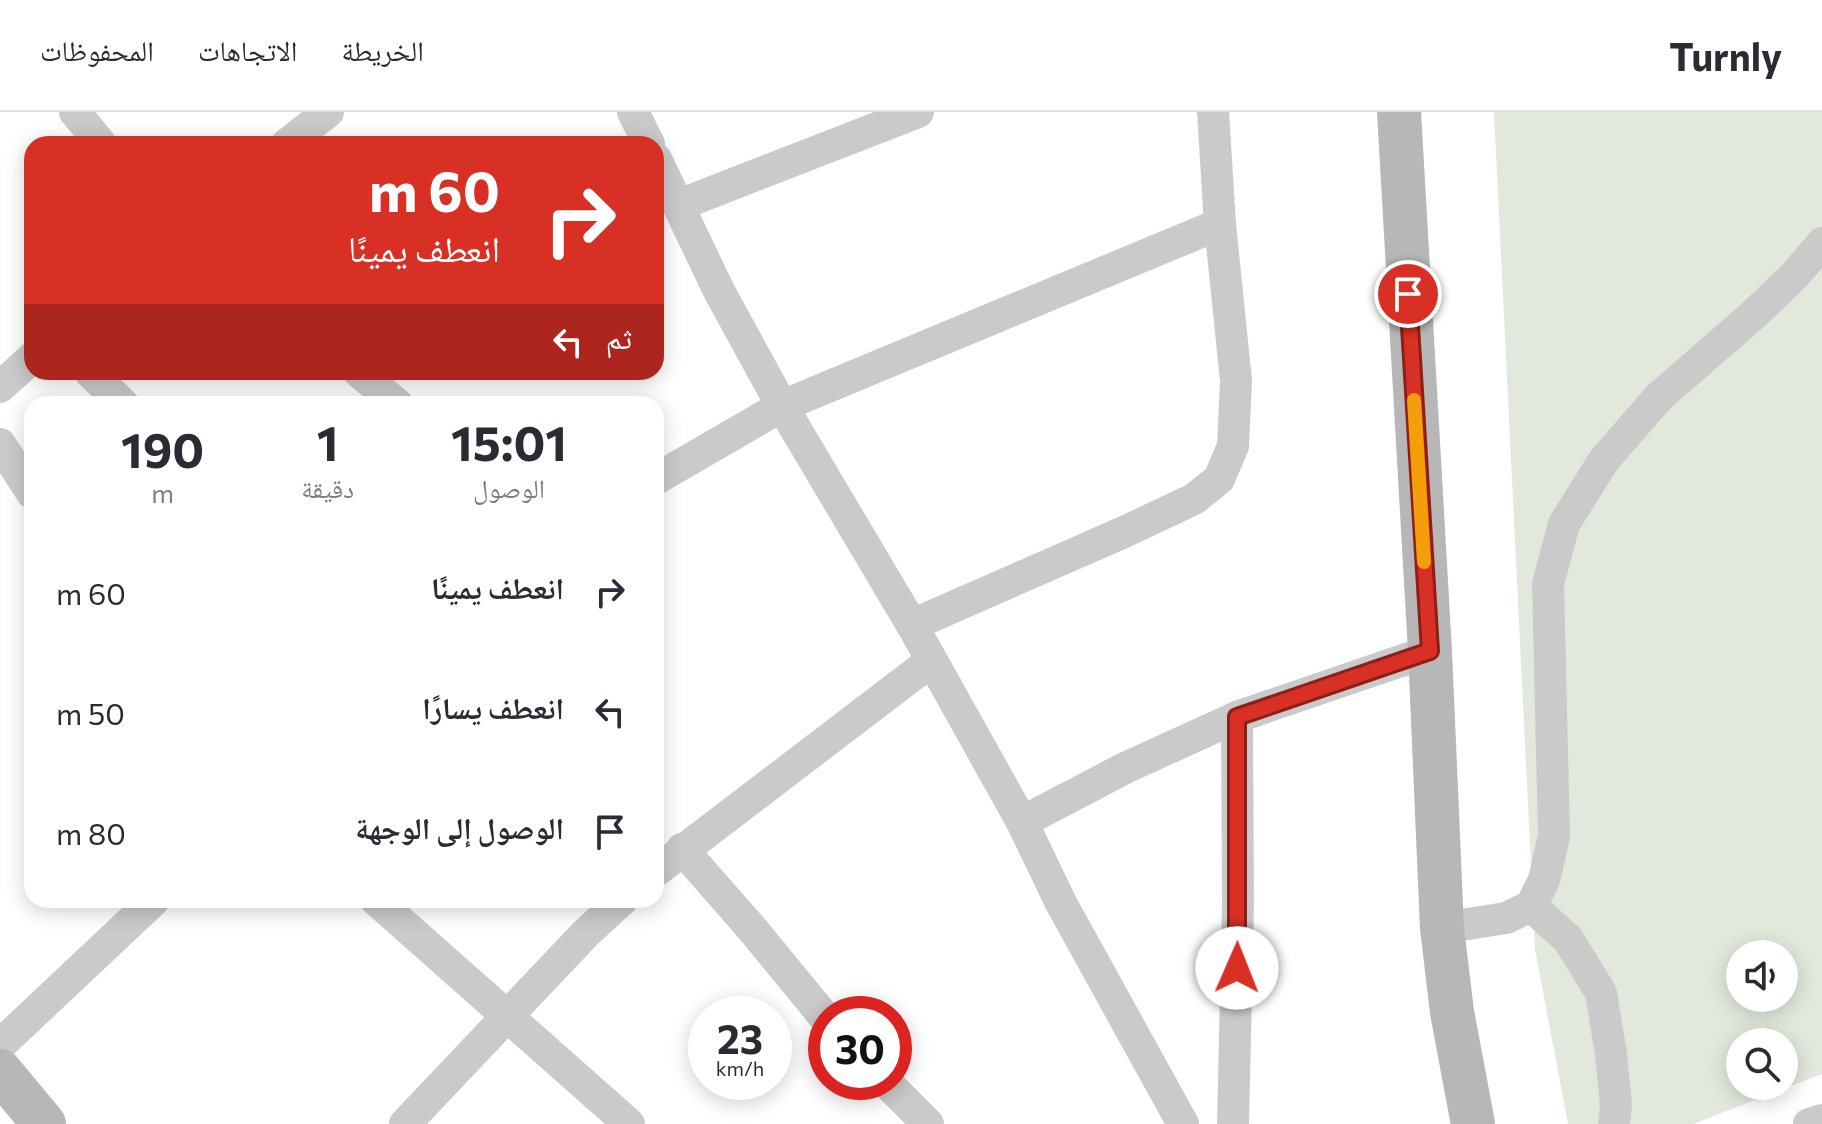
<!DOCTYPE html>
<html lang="ar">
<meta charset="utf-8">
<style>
body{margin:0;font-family:Commissioner,"Noto Naskh Arabic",sans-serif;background:#f2f2f3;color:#2b2b33;direction:rtl;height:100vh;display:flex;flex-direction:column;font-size:30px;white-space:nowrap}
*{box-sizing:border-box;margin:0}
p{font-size:26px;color:#7c7c81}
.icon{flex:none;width:44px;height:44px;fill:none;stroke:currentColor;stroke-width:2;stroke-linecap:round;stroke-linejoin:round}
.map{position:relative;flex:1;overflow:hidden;direction:ltr}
.drawer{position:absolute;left:24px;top:284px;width:640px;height:512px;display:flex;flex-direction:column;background:#fff;border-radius:24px;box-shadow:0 4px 20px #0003;direction:rtl}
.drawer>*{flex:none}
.top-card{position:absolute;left:24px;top:24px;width:640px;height:244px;border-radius:24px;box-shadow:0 4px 20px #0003;direction:rtl;background:#d93025;color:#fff;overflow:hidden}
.controls{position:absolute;left:1726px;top:828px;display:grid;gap:16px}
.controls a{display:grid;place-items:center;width:72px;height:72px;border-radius:50%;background:#fff;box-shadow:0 4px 20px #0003;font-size:40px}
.speed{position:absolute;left:688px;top:884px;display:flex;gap:16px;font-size:40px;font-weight:700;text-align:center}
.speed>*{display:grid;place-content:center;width:104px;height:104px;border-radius:50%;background:#fff;box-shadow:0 4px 20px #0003;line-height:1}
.speed small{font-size:20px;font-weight:400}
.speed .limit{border:12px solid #d22;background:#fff;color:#111}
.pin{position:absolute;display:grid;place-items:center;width:68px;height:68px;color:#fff;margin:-34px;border:4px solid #fff;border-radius:50%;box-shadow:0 2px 8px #0007}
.me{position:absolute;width:88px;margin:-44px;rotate:1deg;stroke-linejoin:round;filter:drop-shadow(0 0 6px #0008)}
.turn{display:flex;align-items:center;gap:28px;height:168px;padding:0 32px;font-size:36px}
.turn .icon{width:104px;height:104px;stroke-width:2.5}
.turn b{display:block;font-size:56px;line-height:68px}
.then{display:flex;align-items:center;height:76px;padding:0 32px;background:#0003;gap:16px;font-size:30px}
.eta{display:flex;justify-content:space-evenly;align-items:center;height:136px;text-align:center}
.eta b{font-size:48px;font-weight:700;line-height:56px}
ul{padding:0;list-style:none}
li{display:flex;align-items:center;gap:24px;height:120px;padding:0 32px}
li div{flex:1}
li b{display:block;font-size:30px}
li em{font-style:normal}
header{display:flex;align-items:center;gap:48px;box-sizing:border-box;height:112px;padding:0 40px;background:#fff;border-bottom:2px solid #e1e1e2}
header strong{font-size:38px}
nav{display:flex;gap:44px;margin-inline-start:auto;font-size:28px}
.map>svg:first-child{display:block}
</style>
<header>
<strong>Turnly</strong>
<nav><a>الخريطة</a><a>الاتجاهات</a><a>المحفوظات</a></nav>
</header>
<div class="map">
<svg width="1822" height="1012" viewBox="0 0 1822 1012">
<rect width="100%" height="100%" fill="#fff"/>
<path fill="#e2e9dc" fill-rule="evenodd" d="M1494,0H1822V962L1693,1012H1568L1535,837ZM1740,842H1784V886H1740ZM1740,930H1784V974H1740Z"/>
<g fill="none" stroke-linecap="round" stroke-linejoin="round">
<g stroke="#cacaca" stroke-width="32">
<polyline points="75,0 101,32"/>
<polyline points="633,0 649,32"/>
<polyline points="287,32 328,0"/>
<polyline points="656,47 719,179 782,294 912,513 1022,710 1061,791 1183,1012"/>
<polyline points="679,93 918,0"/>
<polyline points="90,260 123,292"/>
<polyline points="359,260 397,292"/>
<polyline points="0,275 32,246"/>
<polyline points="0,332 32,381"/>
<polyline points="656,367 782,294 1220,112"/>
<polyline points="912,513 1124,420 1194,387 1219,367 1233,334 1236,269 1220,112 1213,0"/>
<polyline points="1022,710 1125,656 1237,605 1430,539"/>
<polyline points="682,737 753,818 826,907"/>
<polyline points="656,759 930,550"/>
<polyline points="376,788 629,1012"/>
<polyline points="1531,794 1568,827 1601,881 1611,942 1616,993 1614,1012"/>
<polyline points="1442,816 1506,806 1531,794 1544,768 1554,724 1548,472 1564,412 1604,348 1659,285 1752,204 1794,164 1822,131"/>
<polyline points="0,933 154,788"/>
<polyline points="886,970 928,1012"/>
<polyline points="405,1012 586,821 622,788"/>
<polyline points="1233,1012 1238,793 1237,605"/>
<polyline points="1809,1012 1822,1008"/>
</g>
<g stroke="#b7b7b7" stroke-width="44">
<polyline points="1399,0 1430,539 1442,816 1452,900 1473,1012"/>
<polyline points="0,959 44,1012"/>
</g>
</g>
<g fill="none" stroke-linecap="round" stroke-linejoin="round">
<defs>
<polyline id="route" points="1237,856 1237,605 1430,539 1408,182"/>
</defs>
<use href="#route" stroke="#8d1f18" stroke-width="20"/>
<use href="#route" stroke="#d93025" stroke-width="14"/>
<polyline stroke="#f59e0b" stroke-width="14" points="1414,288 1424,450"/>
</g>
</svg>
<div class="controls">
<a><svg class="icon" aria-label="sound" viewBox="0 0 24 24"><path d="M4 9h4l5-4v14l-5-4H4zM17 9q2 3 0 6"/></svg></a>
<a><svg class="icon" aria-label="search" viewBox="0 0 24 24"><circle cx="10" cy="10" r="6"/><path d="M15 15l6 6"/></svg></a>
</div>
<div class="speed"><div>23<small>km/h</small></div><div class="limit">30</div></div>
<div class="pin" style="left:1408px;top:182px;background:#d93025"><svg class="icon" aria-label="arrive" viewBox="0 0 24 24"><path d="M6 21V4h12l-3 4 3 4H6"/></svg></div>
<svg class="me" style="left:1237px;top:856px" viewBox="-20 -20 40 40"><circle r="19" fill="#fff"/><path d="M0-13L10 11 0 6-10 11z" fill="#d93025"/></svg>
<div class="top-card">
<div class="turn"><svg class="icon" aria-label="right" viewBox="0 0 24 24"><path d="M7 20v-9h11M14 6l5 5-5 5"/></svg><div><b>60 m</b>انعطف يمينًا</div></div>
<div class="then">ثم<svg class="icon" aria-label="left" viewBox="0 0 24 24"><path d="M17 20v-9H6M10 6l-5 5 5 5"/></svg></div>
</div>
<section class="drawer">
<div class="eta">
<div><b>15:01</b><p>الوصول</p></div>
<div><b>1</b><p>دقيقة</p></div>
<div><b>190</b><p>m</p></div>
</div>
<ul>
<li><svg class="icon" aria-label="right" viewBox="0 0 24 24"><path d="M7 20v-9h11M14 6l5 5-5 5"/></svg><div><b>انعطف يمينًا</b></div><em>60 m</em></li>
<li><svg class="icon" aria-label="left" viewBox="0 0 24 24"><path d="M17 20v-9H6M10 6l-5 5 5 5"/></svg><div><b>انعطف يسارًا</b></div><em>50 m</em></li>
<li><svg class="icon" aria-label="arrive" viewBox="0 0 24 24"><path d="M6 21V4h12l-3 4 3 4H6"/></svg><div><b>الوصول إلى الوجهة</b></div><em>80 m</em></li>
</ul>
</section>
</div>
